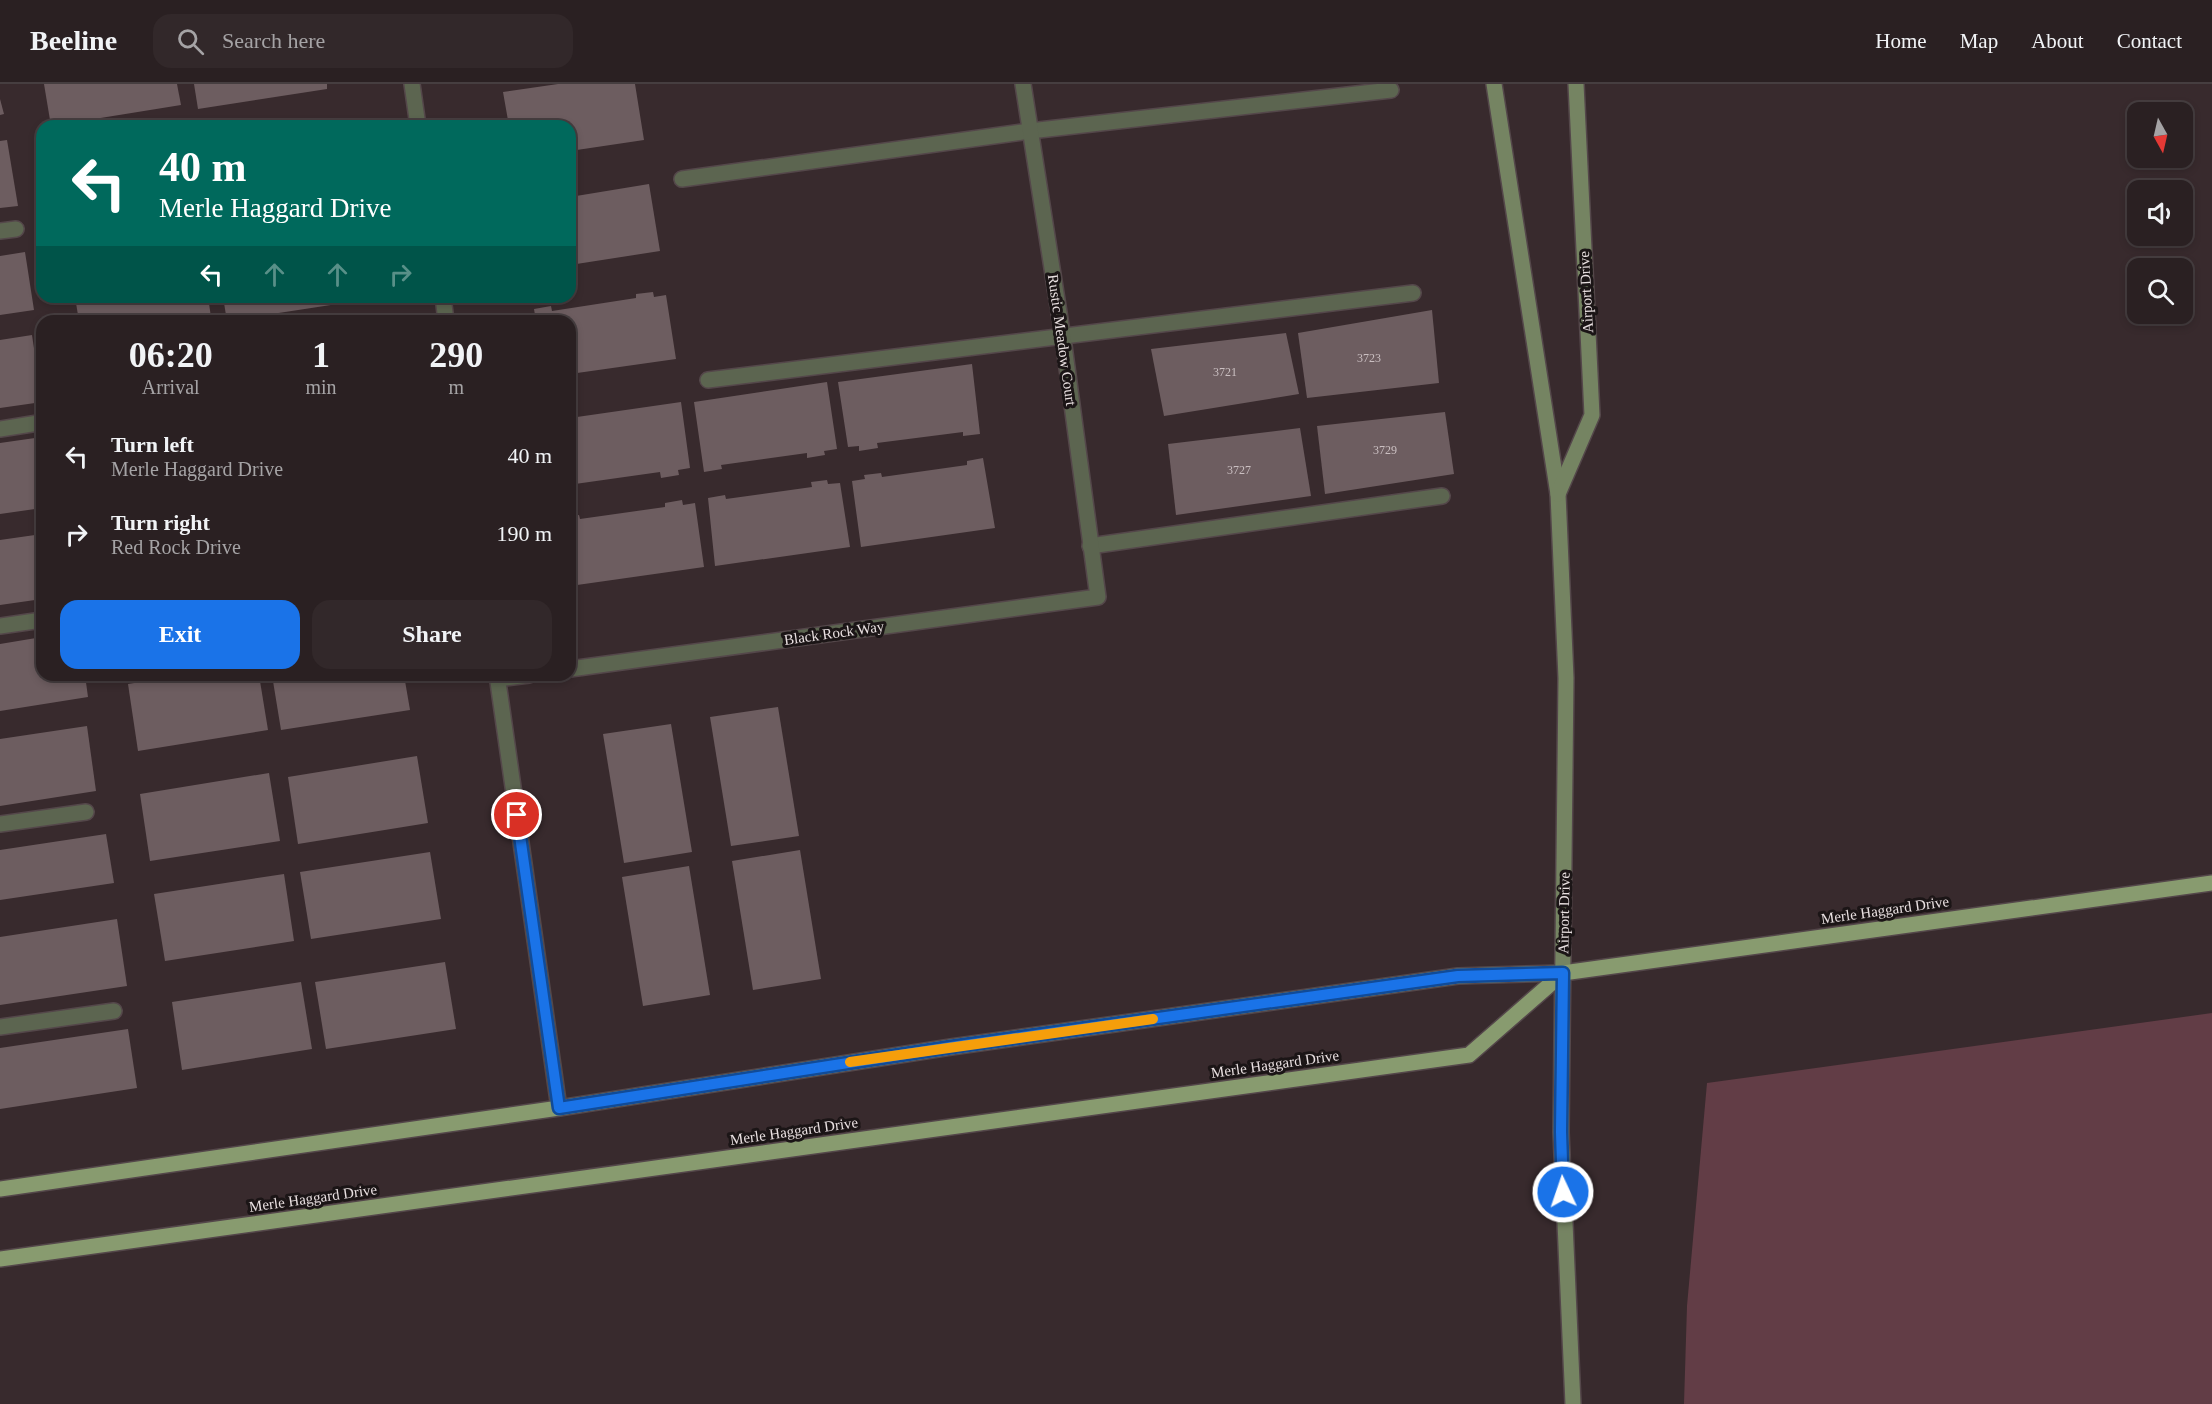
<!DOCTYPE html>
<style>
body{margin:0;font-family:"Times New Roman",serif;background:#32282a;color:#f1f3f6;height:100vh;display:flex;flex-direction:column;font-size:22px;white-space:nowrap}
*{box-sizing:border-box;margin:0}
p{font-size:20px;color:#a5a3a5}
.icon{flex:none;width:33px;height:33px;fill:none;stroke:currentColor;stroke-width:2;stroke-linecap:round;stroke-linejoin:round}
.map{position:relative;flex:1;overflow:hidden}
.side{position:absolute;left:36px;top:231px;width:540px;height:366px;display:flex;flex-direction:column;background:#2a2022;border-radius:18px;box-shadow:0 3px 9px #0003,0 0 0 2px #463e40}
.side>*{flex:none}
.guide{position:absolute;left:36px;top:36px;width:540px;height:183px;border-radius:18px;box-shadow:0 3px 9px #0003,0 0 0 2px #463e40;background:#00695c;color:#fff;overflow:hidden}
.needle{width:39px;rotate:172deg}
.buttons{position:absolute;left:2127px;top:18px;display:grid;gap:12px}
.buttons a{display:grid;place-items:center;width:66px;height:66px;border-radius:12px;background:#2a2022;box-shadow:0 3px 9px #0003,0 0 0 2px #463e40;font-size:30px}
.pin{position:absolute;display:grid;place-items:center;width:51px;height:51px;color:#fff;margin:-26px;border:3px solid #fff;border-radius:50%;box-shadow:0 2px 6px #0007}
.me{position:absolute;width:66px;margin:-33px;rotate:357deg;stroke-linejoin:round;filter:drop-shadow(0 0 4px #0008)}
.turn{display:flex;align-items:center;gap:21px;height:126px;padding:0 24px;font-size:27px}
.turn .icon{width:78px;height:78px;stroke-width:2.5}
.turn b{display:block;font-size:42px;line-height:51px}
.lanes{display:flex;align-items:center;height:57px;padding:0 24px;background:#0003;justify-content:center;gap:30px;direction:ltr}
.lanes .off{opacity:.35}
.eta{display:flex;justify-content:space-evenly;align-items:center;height:102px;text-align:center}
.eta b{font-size:36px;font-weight:700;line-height:42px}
.action{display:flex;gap:12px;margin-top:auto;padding:12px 24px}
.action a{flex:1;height:69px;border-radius:18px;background:#1a73e8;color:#fff;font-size:24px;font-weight:700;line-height:69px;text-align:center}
.action a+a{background:#32282a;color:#f1f3f6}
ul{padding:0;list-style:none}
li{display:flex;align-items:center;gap:18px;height:78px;padding:0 24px}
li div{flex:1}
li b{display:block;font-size:22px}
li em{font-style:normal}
header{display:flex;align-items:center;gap:36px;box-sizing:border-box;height:84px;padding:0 30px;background:#2a2022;border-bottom:2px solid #463e40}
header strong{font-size:28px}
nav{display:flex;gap:33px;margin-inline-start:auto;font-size:21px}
.search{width:420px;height:54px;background:#32282a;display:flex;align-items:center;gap:15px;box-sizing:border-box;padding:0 21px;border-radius:18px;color:#a5a3a5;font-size:22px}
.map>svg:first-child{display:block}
</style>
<header>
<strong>Beeline</strong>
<div class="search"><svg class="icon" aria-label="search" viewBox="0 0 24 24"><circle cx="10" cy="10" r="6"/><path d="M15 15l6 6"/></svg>Search here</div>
<nav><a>Home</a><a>Map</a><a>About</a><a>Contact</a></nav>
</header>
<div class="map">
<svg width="2212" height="1320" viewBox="0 0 2212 1320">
<rect width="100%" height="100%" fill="#382a2d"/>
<polygon fill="#623d46" points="2212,929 2212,1320 1684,1320 1687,1222 1707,999"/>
<g fill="#6d5d60">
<polygon points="44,0 177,0 181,21 51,42"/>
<polygon points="194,0 327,0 327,5 198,25"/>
<polygon points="558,0 635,0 644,56 570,67 570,42 509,42 503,8"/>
<polygon points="0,15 4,30 0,31"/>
<polygon points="7,56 18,122 0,124 0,57"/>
<polygon points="649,100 660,167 570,181 570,113"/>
<polygon points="25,168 34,226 0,231 0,172"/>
<polygon points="653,208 654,213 666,211 676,275 570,290 570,237 536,237 534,225 551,222 552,227 636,214 636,210"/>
<polygon points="75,213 208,213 211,233 188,237 79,237"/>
<polygon points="223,213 356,213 357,217 227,237"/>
<polygon points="1432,226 1439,299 1307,314 1298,249"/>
<polygon points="1286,249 1299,310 1164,332 1151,265"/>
<polygon points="32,251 42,318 0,324 0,256"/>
<polygon points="972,280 980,350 963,352 963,348 877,359 878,364 859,367 859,362 848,363 838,298"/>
<polygon points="827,298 837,365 824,367 825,371 807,374 807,369 721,381 722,385 704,388 694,318"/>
<polygon points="681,318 690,384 678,386 679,391 661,394 660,388 575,400 576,405 570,406 570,334"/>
<polygon points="1445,328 1454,390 1325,410 1317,342"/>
<polygon points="1300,344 1311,412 1176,431 1168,360"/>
<polygon points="42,353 42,424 0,430 0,359"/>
<polygon points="983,374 995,444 861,463 852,397 865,395 864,391 881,389 882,393 967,381 967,377"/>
<polygon points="827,396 828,400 840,399 850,463 715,482 708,414 725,411 726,415 812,403 811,398"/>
<polygon points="682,416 683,421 695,419 704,483 570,502 570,432 579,431 580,435 665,423 665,419"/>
<polygon points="42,450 42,515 0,521 0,456"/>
<polygon points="42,553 42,591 85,591 88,613 0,627 0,560"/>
<polygon points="184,591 259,591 268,646 138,667 128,600"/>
<polygon points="272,591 404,591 410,626 281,646"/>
<polygon points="778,623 799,752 731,762 710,633"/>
<polygon points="671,640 692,768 624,779 603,650"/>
<polygon points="87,642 96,707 0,722 0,655"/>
<polygon points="417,672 428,739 298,760 288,693"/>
<polygon points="269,689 280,757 150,777 140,710"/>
<polygon points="106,750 114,799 0,816 0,766"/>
<polygon points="800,766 821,895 753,906 732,777"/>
<polygon points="430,768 441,835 311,855 300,788"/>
<polygon points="689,782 710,911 643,922 622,793"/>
<polygon points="284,790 294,857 165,877 154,810"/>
<polygon points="117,835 127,902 0,921 0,853"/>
<polygon points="445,878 456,945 326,965 315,898"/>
<polygon points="301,898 312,965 182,986 172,918"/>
<polygon points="128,945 137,1004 0,1025 0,964"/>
</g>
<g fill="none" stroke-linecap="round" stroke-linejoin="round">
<defs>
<g id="service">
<polyline points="682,95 1030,47 1391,6"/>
<polyline points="0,147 16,145"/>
<polyline points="708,296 1413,209"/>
<polyline points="0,345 38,339"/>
<polyline points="1090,462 1442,412"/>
<polyline points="0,542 42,536"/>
<polyline points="0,740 86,728"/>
<polyline points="0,943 114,927"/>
</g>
<g id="minor">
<polyline points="412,0 418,42"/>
<polyline points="443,213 446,237"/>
<polyline points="570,585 1098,513 1063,254 1023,0"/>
<polyline points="497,591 559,1024"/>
<polyline points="497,595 529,591"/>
</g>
<g id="secondary">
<polyline points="1494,0 1558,410 1566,594 1561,1048 1573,1320"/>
<polyline points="1558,410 1592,331 1576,0"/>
</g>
<g id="primary">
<polyline points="0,1105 559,1024 951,963 1458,892 1563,889 2212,799"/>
<polyline points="0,1175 1469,971 1563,889"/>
</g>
</defs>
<use href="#service" stroke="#54474a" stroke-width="18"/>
<use href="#minor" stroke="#54474a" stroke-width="18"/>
<use href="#secondary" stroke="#54474a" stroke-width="18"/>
<use href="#primary" stroke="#54474a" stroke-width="18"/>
<use href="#service" stroke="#5c6550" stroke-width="15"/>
<use href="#minor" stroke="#5c6550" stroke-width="15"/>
<use href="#secondary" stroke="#758462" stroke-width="15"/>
<use href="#primary" stroke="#889b6f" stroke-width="15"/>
</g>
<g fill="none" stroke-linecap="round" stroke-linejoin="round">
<defs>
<polyline id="route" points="517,731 559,1024 951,963 1458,892 1563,889 1561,1048 1563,1108"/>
</defs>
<use href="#route" stroke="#114b97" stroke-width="15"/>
<use href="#route" stroke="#1a73e8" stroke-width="10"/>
<polyline stroke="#f59e0b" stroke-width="10" points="850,978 1153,935"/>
</g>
<g text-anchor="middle" stroke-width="6" stroke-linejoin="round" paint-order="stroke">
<g font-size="12" fill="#cabfc1">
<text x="1369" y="278">3723</text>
<text x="1225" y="292">3721</text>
<text x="1385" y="370">3729</text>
<text x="1239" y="390">3727</text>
</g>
<g font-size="15" fill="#e9e0e1" stroke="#1b1516">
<text transform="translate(1586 208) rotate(-93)" y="5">Airport Drive</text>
<text transform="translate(1062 256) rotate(82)" y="5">Rustic Meadow Court</text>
<text transform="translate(834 549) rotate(-8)" y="5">Black Rock Way</text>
<text transform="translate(1885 826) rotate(-8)" y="5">Merle Haggard Drive</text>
<text transform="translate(1564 829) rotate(-89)" y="5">Airport Drive</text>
<text transform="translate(1275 980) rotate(-8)" y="5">Merle Haggard Drive</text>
<text transform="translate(794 1047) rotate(-8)" y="5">Merle Haggard Drive</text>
<text transform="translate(313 1114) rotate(-8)" y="5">Merle Haggard Drive</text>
</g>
</g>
</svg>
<div class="buttons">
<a><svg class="needle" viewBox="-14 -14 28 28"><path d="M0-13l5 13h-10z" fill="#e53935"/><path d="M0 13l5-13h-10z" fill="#a5a3a5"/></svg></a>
<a><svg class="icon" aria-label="sound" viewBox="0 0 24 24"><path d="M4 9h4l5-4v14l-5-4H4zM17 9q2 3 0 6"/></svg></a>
<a><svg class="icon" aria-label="search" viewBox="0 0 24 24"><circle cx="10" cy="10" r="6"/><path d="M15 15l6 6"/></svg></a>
</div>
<div class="pin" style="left:517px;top:731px;background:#d93025"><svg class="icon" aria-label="arrive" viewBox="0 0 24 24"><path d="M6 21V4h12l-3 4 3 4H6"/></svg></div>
<svg class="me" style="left:1563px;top:1108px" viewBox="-20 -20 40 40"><circle r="17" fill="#1a73e8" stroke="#fff" stroke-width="3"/><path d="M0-11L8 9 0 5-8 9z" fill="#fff"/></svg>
<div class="guide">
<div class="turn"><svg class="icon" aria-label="left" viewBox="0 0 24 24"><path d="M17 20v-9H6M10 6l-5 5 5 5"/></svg><div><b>40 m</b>Merle Haggard Drive</div></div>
<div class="lanes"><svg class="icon" aria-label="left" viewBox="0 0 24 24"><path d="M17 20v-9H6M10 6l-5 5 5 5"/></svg><svg class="icon off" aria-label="ahead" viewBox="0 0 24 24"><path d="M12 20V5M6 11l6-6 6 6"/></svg><svg class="icon off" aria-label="ahead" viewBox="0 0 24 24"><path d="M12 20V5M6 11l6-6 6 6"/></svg><svg class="icon off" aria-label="right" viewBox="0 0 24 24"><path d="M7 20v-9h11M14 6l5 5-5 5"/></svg></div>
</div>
<section class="side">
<div class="eta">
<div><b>06:20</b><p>Arrival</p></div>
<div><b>1</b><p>min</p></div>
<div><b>290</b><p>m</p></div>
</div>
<ul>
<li><svg class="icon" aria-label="left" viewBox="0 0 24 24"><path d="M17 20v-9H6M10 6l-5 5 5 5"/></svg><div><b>Turn left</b><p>Merle Haggard Drive</p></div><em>40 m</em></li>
<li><svg class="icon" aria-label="right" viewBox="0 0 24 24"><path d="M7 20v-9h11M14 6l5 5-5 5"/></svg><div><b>Turn right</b><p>Red Rock Drive</p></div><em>190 m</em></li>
</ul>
<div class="action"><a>Exit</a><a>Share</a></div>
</section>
</div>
